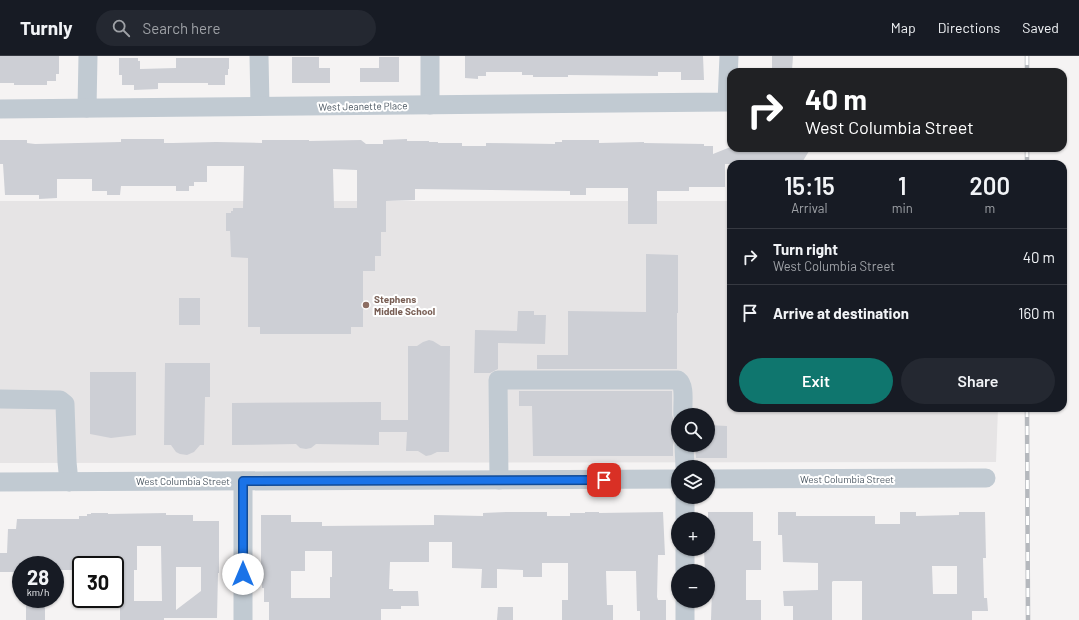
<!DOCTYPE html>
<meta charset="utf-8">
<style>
body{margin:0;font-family:Barlow,sans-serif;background:#242831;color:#f1f3f6;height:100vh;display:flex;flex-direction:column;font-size:15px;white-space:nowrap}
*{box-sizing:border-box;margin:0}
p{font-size:13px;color:#9ea1a6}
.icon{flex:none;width:22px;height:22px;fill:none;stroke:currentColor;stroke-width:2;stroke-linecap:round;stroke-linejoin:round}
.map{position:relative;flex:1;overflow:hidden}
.drawer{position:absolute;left:727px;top:104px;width:340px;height:252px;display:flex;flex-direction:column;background:#171b24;border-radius:12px;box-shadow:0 1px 3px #0004}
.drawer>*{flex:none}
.guide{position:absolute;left:727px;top:12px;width:340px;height:84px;border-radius:12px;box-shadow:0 1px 3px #0004;background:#202124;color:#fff;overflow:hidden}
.controls{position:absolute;left:671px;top:352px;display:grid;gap:8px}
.controls a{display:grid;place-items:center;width:44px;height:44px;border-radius:50%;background:#171b24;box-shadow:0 1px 3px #0004;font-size:20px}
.speed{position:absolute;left:12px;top:500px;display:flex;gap:8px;font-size:20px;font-weight:700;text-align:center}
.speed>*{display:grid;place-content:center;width:52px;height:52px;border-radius:50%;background:#171b24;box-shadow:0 1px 3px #0004;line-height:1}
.speed small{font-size:10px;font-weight:400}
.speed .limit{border:2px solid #111;border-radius:6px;background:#fff;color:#111}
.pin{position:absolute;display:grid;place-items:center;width:34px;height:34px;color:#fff;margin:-17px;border-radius:8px;box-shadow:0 2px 6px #0006}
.me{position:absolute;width:44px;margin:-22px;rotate:0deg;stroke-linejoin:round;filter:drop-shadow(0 0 3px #0008)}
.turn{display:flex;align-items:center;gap:14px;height:84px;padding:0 12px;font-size:18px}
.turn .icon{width:52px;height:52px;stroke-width:2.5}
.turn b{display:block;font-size:28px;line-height:34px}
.eta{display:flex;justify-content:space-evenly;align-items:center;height:68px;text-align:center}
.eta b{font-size:24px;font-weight:600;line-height:28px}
.action{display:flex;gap:8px;margin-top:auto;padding:8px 12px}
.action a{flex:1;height:46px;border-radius:24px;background:#0f766e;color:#fff;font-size:16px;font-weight:600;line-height:46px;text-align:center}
.action a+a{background:#242831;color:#f1f3f6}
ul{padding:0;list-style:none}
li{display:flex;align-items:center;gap:12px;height:56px;padding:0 12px;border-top:1px solid #363941}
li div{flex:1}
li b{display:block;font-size:15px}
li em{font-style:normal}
header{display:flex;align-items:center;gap:24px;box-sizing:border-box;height:56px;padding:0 20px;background:#171b24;border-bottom:1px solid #363941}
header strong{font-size:19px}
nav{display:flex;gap:22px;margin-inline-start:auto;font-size:14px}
.search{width:280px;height:36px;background:#242831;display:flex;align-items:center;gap:10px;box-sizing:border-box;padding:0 14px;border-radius:22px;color:#9ea1a6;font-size:15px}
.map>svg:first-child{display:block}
</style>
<header>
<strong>Turnly</strong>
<div class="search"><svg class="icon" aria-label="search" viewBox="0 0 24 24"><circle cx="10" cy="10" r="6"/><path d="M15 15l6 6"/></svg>Search here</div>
<nav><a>Map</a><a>Directions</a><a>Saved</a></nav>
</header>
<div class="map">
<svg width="1079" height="564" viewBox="0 0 1079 564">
<rect width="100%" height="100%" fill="#f5f3f3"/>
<path fill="#e6e4e5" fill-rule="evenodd" d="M0,145H731V352H998L996,406L0,407ZM678,359H708V389H678Z"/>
<g fill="#cdcfd5" fill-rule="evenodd">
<polygon points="0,0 59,0 59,18 56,18 56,25 47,25 47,29 14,29 14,27 0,27"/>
<polygon points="465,0 703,0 704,24 681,24 681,16 658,16 658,20 568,19 568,21 533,21 533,19 522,19 522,16 486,16 486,20 478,20 478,23 465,22"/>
<polygon points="772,0 793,0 792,15 772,15"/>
<polygon points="292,1 319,1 319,12 330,12 330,27 292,27"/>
<polygon points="379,1 399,1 399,26 360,26 360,12 379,12"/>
<polygon points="119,2 138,2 138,5 140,5 140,13 176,12 176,2 229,2 229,13 228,13 228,19 225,19 225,29 208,29 208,27 158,27 158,33 134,34 134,29 122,29 122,19 119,19"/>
<path d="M121,83H164V87H173L216,86L262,87V84H309V85L361,84L366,88H383V84L407,83V85H429V86H438V87H462V90H486V87L555,88V86H562V84H599V87L644,86V87L704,88V90H713V98L728,92H811L801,108H725V131H689V135H657V168H628V132H586V139H570V135L415,133V144L386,145V176H381V200H375V215H363V271H351V278H260V271H248V202L231,201L230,175H226V157H231V155H233V152H243L244,110H207V126H194V130H189V135H176V130H121L120,139H107V135H92V123H57V142L39,143V139H5L3,108H0V84H27V87L35,88L121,86ZM333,113L357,114V152H334Z"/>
<polygon points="646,198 678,199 678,257 677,257 677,313 537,313 537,299 568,299 568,255 646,256"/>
<rect x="179" y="242" width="21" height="27"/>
<polygon points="518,255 534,255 534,259 546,259 545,288 498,287 498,313 490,317 474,317 475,274 517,275"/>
<polygon points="429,284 433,285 441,290 450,290 449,396 437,396 431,399 426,400 418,395 406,395 407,376 379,376 379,389 316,388 311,392 306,393 300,392 296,388 232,389 232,347 379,346 381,346 381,364 408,364 408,290 417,290 423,286"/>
<polygon points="165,307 210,307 210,341 205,341 204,389 200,389 194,396 187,399 180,398 176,396 171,389 164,389"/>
<polygon points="90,316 136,316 136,379 111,382 90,378"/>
<polygon points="519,335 672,335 672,359 674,365 677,368 677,381 674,384 673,389 673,400 533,400 532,350 519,350"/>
<polygon points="708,369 727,370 727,402 696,402 695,389 708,389"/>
<path d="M506,456H547V460H570V457H585V456H599V457L663,456L665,499H658L657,541L658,544H666V564H640V555H637L636,515H606L607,549H613V564H562V544H568V507H542V521H523V514L497,513V532H481L482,513L452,512V486H429V506H390L389,533H393V535H418L419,550H401V553H381V564H269V546H264V532H262V521H261V459H291V466H322V470L434,469V459L483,460V457ZM305,495H332V521H330V542H291V515H305Z"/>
<polygon points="708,456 753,456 753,485 761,485 761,514 746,514 746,544 761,544 761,564 711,564 712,533 708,533 708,515 705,515 704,495 708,495"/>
<path d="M778,456H796V460H875V468H900V456H916V460L959,459V456H985L986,502H983L984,542H987L988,555H972V564H862V525H833L832,526V564H793V550H784L783,535L818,534V507L783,506L782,479H778ZM932,510H957V538H933Z"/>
<path d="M91,457H108V458L166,457V459H193V465H219V517H218L217,562H164V564H120V533H115V509H81V514H55V509H21V511H17V516H0V497H7L8,473H16L17,463H79V460H87V458H91ZM137,490H161L162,545H134V514H137ZM176,511H201V535L176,554Z"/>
<rect x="26" y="546" width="19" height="18"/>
<polygon points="498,551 513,551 513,564 497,564"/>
</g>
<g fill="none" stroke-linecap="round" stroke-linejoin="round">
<g stroke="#c1cad2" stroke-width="19">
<polyline points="259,0 260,50"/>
<polyline points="430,0 430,49"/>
<polyline points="87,52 88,0"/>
<polyline points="0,53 727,46 729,0"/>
<polyline points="0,343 60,344 65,348 67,406 69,426"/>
<polyline points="684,389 685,411"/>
<polyline points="708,423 986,422"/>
<path d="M499,424L498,324H678C686,330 682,349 683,359"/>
<polyline points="243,425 243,564"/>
<polyline points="0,426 678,423"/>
<polyline points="685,441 685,463"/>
<polyline points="685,493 685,515"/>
<polyline points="685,545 685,564"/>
</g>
<defs>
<g id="rail">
<polyline points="1027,0 1027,16"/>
<polyline points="1027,92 1027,108"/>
<polyline points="1027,352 1028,564"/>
</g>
</defs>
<use href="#rail" stroke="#b5b8bd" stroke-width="4.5"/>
<use href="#rail" stroke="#fff" stroke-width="3" stroke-dasharray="9" stroke-linecap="butt"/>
</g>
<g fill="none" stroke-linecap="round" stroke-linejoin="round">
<defs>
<polyline id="route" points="243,518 243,425 604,424"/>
</defs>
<use href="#route" stroke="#114b97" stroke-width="10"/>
<use href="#route" stroke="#1a73e8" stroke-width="7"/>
</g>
<circle fill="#8d6e63" stroke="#fff" stroke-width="1.5" cx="366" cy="249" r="4"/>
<g text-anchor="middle" stroke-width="4" stroke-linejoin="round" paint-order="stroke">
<g font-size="10" fill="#4a5661" stroke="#fff">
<text transform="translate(363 50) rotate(-1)" y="4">West Jeanette Place</text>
<text x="847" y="427">West Columbia Street</text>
<text x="183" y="429">West Columbia Street</text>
</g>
<g font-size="10" font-weight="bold" fill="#785e54" stroke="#fff" text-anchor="start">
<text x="374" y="247">Stephens<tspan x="374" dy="12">Middle School</tspan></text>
</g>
</g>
</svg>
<div class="controls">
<a><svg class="icon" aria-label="search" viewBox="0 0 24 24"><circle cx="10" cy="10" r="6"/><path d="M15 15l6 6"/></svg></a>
<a><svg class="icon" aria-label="layers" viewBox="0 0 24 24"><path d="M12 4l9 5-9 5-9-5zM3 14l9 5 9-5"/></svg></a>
<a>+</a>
<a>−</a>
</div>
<div class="speed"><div>28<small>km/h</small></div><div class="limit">30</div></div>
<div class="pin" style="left:604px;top:424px;background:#d93025"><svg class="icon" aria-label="arrive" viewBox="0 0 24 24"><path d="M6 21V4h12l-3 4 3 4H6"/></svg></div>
<svg class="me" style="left:243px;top:518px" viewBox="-20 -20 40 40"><circle r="19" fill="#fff"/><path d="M0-13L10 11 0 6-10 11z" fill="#1a73e8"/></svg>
<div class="guide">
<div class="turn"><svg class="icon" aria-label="right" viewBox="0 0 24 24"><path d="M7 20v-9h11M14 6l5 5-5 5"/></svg><div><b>40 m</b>West Columbia Street</div></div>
</div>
<section class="drawer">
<div class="eta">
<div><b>15:15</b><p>Arrival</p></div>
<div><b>1</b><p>min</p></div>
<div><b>200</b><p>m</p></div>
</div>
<ul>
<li><svg class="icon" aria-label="right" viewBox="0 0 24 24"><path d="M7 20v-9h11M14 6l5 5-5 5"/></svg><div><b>Turn right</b><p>West Columbia Street</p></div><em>40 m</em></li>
<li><svg class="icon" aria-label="arrive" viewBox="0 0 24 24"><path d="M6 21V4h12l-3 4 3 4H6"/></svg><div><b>Arrive at destination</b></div><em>160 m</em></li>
</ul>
<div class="action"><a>Exit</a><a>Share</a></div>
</section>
</div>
